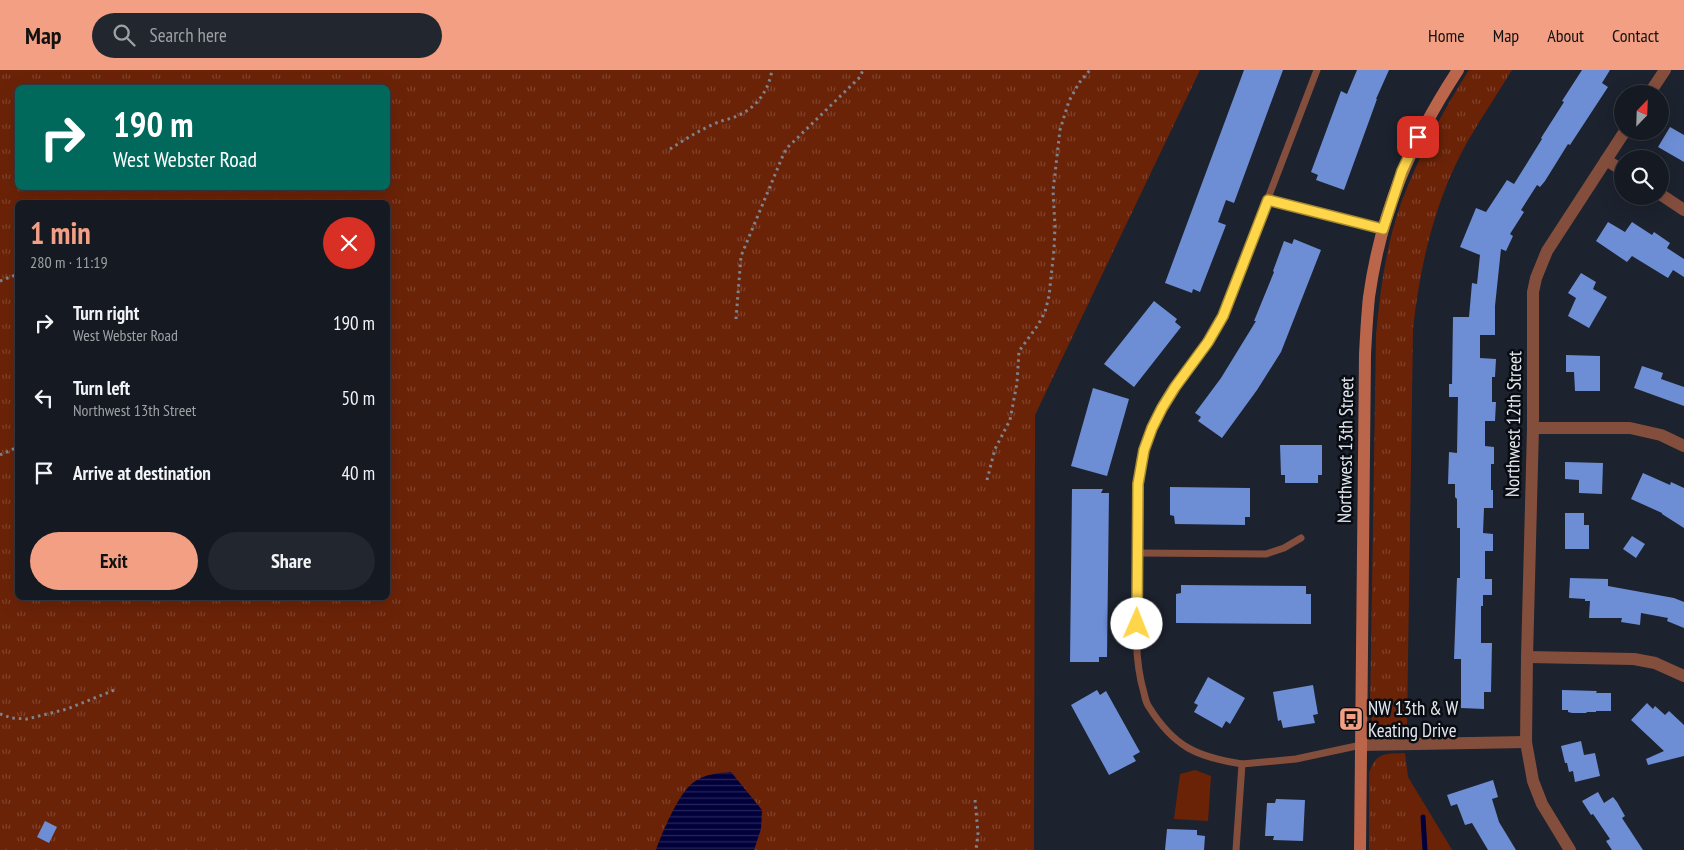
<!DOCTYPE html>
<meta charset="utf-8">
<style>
body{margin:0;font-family:"PT Sans Narrow",sans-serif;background:#22272f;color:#f1f3f6;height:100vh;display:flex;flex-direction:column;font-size:19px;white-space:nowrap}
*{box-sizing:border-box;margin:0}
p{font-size:16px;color:#9da1a5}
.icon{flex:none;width:28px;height:28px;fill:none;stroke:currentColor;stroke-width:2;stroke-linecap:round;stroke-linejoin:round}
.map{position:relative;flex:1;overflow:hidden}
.side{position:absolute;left:15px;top:130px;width:375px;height:400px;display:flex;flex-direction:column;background:#151a22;border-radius:8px;box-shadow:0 5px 20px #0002,0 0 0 1px #343840}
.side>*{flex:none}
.top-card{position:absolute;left:15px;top:15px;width:375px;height:105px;border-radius:8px;box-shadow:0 5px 20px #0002,0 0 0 1px #343840;background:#00695c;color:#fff;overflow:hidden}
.needle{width:32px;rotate:23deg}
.tools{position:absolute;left:1614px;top:15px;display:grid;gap:10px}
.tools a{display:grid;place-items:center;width:55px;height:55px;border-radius:50%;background:#151a22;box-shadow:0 5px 20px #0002,0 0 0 1px #343840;font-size:25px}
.pin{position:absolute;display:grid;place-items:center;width:42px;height:42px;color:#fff;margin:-21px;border-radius:10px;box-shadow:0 2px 8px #0006}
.me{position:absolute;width:55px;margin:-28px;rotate:1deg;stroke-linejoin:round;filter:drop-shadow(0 0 4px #0008)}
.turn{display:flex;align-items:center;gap:18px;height:105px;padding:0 15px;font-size:22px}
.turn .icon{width:65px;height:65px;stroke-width:2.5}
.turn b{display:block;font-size:35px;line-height:42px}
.round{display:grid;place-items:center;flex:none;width:52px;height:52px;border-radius:26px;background:#22272f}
.summary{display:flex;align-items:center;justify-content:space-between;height:85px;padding:0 15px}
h1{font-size:30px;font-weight:800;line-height:38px;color:#f39f84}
.primary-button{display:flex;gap:10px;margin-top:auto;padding:10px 15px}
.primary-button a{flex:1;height:58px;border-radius:30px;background:#f39f84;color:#111;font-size:20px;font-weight:800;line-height:58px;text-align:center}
.primary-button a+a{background:#22272f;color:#f1f3f6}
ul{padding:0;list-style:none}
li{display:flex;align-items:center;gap:15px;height:75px;padding:0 15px}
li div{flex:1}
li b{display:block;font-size:19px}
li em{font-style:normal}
header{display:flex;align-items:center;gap:30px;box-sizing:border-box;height:70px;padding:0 25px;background:#f39f84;color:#111}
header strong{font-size:24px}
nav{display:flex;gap:28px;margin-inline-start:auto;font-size:18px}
.search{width:350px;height:45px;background:#22272f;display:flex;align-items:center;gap:12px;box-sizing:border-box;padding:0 18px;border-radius:28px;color:#9da1a5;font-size:19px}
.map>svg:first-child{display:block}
</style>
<header>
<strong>Map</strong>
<div class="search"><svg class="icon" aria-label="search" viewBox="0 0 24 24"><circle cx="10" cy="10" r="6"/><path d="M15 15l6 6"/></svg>Search here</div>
<nav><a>Home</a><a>Map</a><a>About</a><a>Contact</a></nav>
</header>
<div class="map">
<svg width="1684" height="780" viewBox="0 0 1684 780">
<defs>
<pattern id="grass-tufts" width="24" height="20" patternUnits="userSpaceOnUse" patternTransform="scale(1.25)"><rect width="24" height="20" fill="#6b2308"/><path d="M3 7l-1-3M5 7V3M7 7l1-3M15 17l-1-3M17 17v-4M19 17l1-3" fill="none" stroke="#80432c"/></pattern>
<pattern id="water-rules" width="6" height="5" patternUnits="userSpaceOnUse" patternTransform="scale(1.25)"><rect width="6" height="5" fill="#01003a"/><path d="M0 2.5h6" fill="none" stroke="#262557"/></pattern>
</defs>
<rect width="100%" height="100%" fill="#1c222e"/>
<g fill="url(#grass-tufts)" fill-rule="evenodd">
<path d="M0,0H1200L1035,345L1034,780H0ZM18,18H388V118H18ZM18,132H388V528H18Z"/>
<path d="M1469,0H1512C1498,23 1483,45 1469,69C1436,126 1420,193 1413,259L1407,657L1406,665C1387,665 1375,665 1370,644L1376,265C1380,221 1386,175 1401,133C1419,86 1442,42 1469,0Z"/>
<path d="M1405,683L1408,707L1452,780H1369V703C1376,682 1385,684 1405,683Z"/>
</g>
<g fill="#6b2308">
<polygon points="1195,700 1211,706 1208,751 1174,749 1180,704"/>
<polygon points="1411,713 1452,780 1410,780"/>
</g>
<path fill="url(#water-rules)" d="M731,702L762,740L761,759L754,780H656C662,763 679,722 694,712C705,704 718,703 731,702Z"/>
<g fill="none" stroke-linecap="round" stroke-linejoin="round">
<polyline stroke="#01003a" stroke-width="5" points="1423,747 1425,780"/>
</g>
<g fill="#6d8ed5">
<polygon points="1244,0 1283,0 1234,133 1226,130 1218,152 1226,155 1200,222 1193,219 1192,223 1165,213"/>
<polygon points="1357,0 1389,0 1376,29 1377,29 1344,120 1316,110 1318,105 1311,102 1341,21 1347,24"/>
<polygon points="1582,0 1610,0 1602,13 1608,17 1570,75 1568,74 1545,111 1540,117 1537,115 1521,140 1524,142 1510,164 1513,166 1506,181 1501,179 1495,236 1495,265 1480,265 1480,288 1496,289 1495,307 1492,307 1492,332 1496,332 1495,351 1485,351 1485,376 1494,377 1494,394 1491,394 1491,420 1493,420 1493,438 1484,438 1483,463 1493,464 1493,481 1485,481 1485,509 1492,509 1492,525 1483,525 1483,536 1481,536 1481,573 1492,573 1491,622 1484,622 1484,639 1461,638 1461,589 1454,589 1457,508 1460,508 1460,458 1457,458 1457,429 1455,427 1455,414 1448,414 1449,382 1457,383 1458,327 1449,327 1449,314 1452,314 1453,247 1469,247 1472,213 1477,214 1480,185 1460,177 1476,138 1486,142 1507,110 1514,114 1542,69 1541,68 1564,32 1562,31"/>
<polygon points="1670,57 1684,65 1684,92 1658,77"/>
<polygon points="1608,152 1625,162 1632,152 1652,165 1654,162 1670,173 1667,178 1684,189 1684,207 1673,200 1668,208 1632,186 1627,192 1596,171"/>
<polygon points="1294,169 1321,180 1281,282 1257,320 1222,368 1198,351 1201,347 1195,343 1221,308 1256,251 1254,251 1274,202 1273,201 1284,171 1292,174"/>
<polygon points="1581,203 1596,212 1593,219 1607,227 1589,258 1568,246 1576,228 1568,223"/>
<polygon points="1154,231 1177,249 1175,252 1181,257 1134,317 1104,294"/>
<polygon points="1566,285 1600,286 1600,321 1575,321 1574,302 1566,302"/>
<polygon points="1642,296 1663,303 1661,309 1684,317 1684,336 1634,318"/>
<polygon points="1093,318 1129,329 1107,406 1071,396"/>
<polygon points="1280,375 1322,375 1322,405 1318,405 1318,413 1285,413 1285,405 1281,405"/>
<polygon points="1565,392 1603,393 1602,424 1579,423 1579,410 1565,409"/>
<polygon points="1643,403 1670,415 1671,412 1684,418 1684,458 1662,444 1662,443 1631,429"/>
<polygon points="1170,417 1250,418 1250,447 1245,447 1245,455 1175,454 1174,446 1170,445"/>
<polygon points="1072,419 1103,419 1101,423 1109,423 1107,587 1099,587 1099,592 1070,592"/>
<polygon points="1565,443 1584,443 1584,455 1589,455 1589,479 1565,479"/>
<polygon points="1632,466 1645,474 1636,488 1623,479"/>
<polygon points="1570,508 1608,509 1608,516 1674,528 1684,532 1684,558 1667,551 1668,548 1641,543 1640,555 1621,552 1622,548 1589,548 1590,531 1585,531 1585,529 1569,528"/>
<polygon points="1181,515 1306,516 1306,524 1311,524 1311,554 1176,553 1176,524 1181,523"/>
<polygon points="1208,607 1245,628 1230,654 1226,651 1222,658 1194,642 1198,635 1194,633"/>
<polygon points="1313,615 1318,644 1313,645 1315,653 1283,658 1281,650 1278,651 1273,622"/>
<polygon points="1097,620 1100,625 1106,621 1140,682 1133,686 1136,691 1109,705 1071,635"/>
<polygon points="1562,620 1597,621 1596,623 1611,623 1611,641 1596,641 1596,642 1587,642 1586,643 1572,643 1568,642 1568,640 1562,640"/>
<polygon points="1647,633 1653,639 1655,636 1665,645 1669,641 1684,655 1684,686 1648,695 1646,689 1664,681 1631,650"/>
<polygon points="1581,671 1584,685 1595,683 1600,706 1575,712 1573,701 1569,702 1567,693 1565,693 1561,676"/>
<polygon points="1493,710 1498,727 1492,729 1499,752 1516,780 1488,780 1472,753 1465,755 1457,734 1451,736 1447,725"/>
<polygon points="1598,722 1604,733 1613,727 1617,732 1625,746 1622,748 1643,780 1612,780 1606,771 1610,769 1593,744 1591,745 1582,731"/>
<polygon points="1276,729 1305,730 1303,771 1273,770 1274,766 1265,766 1267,733 1275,733"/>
<polygon points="45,751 57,757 49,773 37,767"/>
<polygon points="1167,759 1197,760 1197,765 1205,766 1204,780 1165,780"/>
</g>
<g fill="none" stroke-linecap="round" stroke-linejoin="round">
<g stroke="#7e838e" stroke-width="3" stroke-dasharray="2.5 4" stroke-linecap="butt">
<path d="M670,79C684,70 698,61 714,54C720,51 726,50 732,48C755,40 768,23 772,0"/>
<polyline points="0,211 18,204"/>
<polyline points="736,249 741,186 784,83 788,77 860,7 863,0"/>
<polyline points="0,385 18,377"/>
<polyline points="987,410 995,379 1010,350 1017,313 1019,281 1038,255 1045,242 1049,226 1054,180 1055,156 1053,121 1060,60 1069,31 1079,13 1090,0"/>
<polyline points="0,644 12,648 27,649 67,639 117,619"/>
<polyline points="975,730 978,763 976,780"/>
</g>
<g stroke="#844e3d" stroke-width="7">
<polyline points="1268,130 1383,159"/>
<polyline points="1139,483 1266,484 1284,478 1301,468"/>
<polyline points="1242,694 1296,689 1361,675"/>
<path d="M1236,780L1242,694C1197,687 1174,677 1149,637C1146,633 1145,628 1144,623C1131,579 1138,530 1139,484C1139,460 1135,435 1139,412C1141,394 1145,377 1151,361C1160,337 1176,317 1191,297C1203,280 1213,263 1223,246L1317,0"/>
</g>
<g stroke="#844e3d" stroke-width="12">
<polyline points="1649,24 1665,0"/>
<polyline points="1606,90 1622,100"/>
<polyline points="1660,124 1684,140"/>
<polyline points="1533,358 1630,358 1661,365 1684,376"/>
<polyline points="1527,587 1634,589 1655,593 1684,606"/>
<polyline points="1361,675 1526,672"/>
<polyline points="1570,780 1542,734 1533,711 1526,672 1527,587 1533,358 1533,222 1536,208 1547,181 1625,61"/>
</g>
<path stroke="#bb654a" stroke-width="12" d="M1360,780L1365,284C1366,265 1367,246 1369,227C1381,141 1411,72 1458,0"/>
</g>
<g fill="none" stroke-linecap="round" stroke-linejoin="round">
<defs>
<polyline id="route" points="1137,554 1138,414 1144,380 1152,358 1162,338 1175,317 1208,272 1223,246 1268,130 1383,159 1402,101 1418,67"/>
</defs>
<use href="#route" stroke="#a68a30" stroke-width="12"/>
<use href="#route" stroke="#ffd54a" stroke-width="9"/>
</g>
<defs>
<symbol id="bus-square" viewBox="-11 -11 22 22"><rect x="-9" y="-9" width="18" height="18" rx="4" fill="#f39f84" stroke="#090c11"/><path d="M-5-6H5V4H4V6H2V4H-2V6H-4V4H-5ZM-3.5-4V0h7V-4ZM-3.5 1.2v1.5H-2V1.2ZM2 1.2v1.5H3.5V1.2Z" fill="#111"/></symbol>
</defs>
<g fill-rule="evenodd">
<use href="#bus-square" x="1337" y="635" width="28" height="28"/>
</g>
<g text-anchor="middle" stroke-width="5" stroke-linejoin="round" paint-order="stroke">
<g font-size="19" fill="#e3e7f0" stroke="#090c11">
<text transform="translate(1513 354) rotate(-89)" y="7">Northwest 12th Street</text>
<text transform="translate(1345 380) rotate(-89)" y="7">Northwest 13th Street</text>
</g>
<g font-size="19" fill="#e3e7f0" stroke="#090c11" text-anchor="start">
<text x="1368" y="645">NW 13th &amp; W<tspan x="1368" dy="22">Keating Drive</tspan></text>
</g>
</g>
</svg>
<div class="tools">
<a><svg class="needle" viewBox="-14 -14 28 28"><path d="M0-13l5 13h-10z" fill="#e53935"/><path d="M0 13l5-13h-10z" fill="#9da1a5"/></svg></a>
<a><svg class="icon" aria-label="search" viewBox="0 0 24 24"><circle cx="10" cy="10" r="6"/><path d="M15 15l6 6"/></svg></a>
</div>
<div class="pin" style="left:1418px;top:67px;background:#d93025"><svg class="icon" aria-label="arrive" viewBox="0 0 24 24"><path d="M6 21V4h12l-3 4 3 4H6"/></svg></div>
<svg class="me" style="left:1137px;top:554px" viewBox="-20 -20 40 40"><circle r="19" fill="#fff"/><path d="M0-13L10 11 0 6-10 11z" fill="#ffd54a"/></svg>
<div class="top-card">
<div class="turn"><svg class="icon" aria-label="right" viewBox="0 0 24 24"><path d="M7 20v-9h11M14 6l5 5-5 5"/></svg><div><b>190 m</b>West Webster Road</div></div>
</div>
<section class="side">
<div class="summary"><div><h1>1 min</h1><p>280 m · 11:19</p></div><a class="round" style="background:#d93025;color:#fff"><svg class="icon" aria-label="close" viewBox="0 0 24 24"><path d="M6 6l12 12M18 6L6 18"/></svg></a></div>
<ul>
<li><svg class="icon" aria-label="right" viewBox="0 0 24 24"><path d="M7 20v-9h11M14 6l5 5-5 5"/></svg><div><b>Turn right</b><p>West Webster Road</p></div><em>190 m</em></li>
<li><svg class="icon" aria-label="left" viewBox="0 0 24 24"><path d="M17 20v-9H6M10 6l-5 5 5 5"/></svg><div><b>Turn left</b><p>Northwest 13th Street</p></div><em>50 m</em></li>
<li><svg class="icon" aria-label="arrive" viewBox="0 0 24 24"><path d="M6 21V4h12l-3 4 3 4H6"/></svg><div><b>Arrive at destination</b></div><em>40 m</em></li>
</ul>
<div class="primary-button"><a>Exit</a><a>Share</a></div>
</section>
</div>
